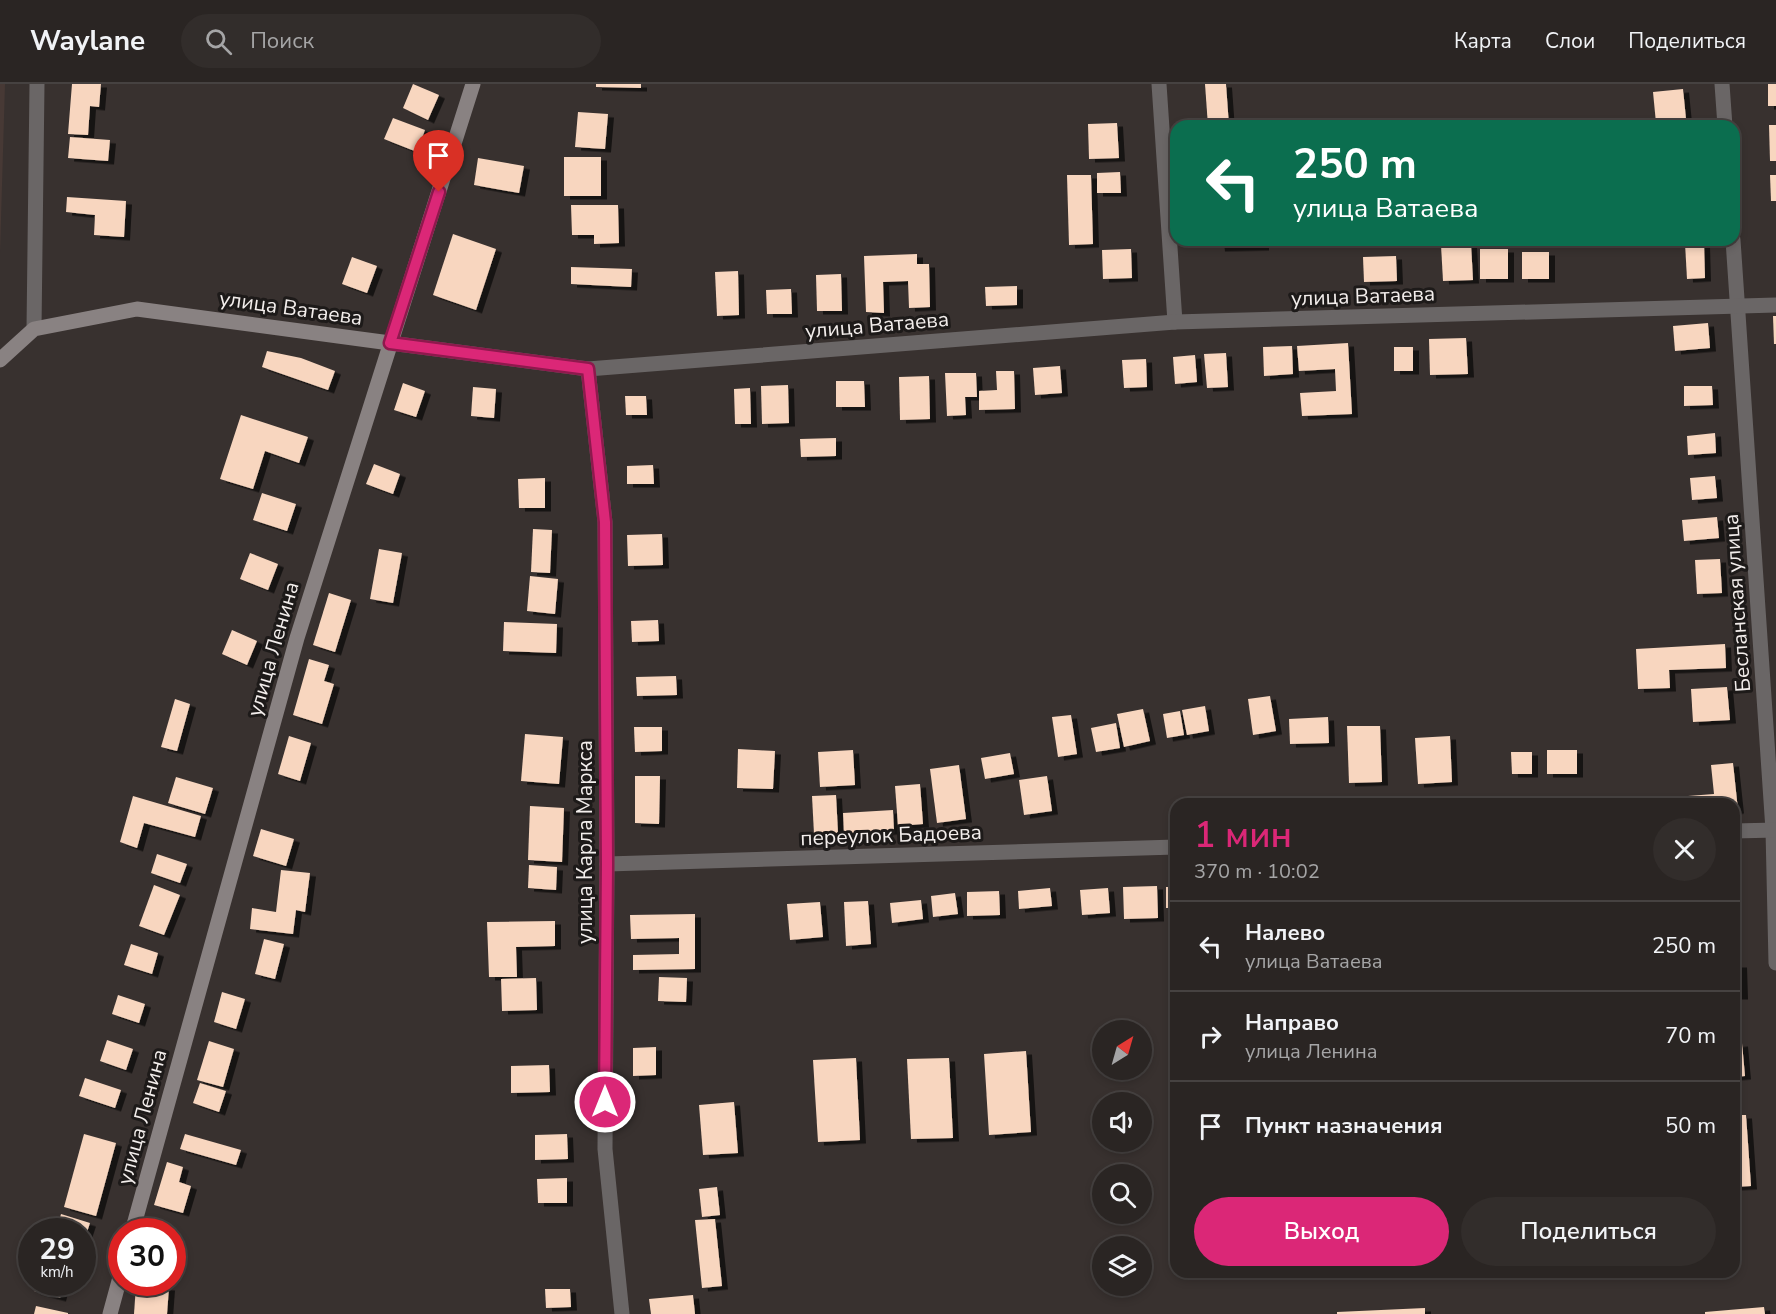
<!DOCTYPE html>
<html lang="ru">
<meta charset="utf-8">
<style>
body{margin:0;font-family:"Nunito Sans",sans-serif;background:#322d2b;color:#f1f3f6;height:100vh;display:flex;flex-direction:column;font-size:22px;white-space:nowrap}
*{box-sizing:border-box;margin:0}
p{font-size:20px;color:#a5a5a6}
.icon{flex:none;width:33px;height:33px;fill:none;stroke:currentColor;stroke-width:2;stroke-linecap:round;stroke-linejoin:round}
.map{position:relative;flex:1;overflow:hidden}
.details{position:absolute;left:1170px;top:714px;width:570px;height:480px;display:flex;flex-direction:column;background:#2a2523;border-radius:18px;box-shadow:0 3px 9px #0003,0 0 0 2px #464241}
.details>*{flex:none}
.guide{position:absolute;left:1170px;top:36px;width:570px;height:126px;border-radius:18px;box-shadow:0 3px 9px #0003,0 0 0 2px #464241;background:#0b6e4f;color:#fff;overflow:hidden}
.needle{width:39px;rotate:37deg}
.controls{position:absolute;left:1092px;top:936px;display:grid;gap:12px}
.controls a{display:grid;place-items:center;width:60px;height:60px;border-radius:50%;background:#2a2523;box-shadow:0 3px 9px #0003,0 0 0 2px #464241;font-size:30px}
.speed{position:absolute;left:18px;top:1134px;display:flex;gap:12px;font-size:30px;font-weight:700;text-align:center}
.speed>*{display:grid;place-content:center;width:78px;height:78px;border-radius:50%;background:#2a2523;box-shadow:0 3px 9px #0003,0 0 0 2px #464241;line-height:1}
.speed small{font-size:15px;font-weight:400}
.speed .limit{border:9px solid #d22;background:#fff;color:#111}
.pin{position:absolute;display:grid;place-items:center;width:51px;height:51px;color:#fff;margin:-62px -26px;border-radius:50% 50% 50% 0;rotate:-45deg;box-shadow:0 0 6px #0007}
.pin .icon{rotate:45deg}
.me{position:absolute;width:66px;margin:-33px;rotate:0deg;stroke-linejoin:round;filter:drop-shadow(0 0 4px #0008)}
.turn{display:flex;align-items:center;gap:21px;height:126px;padding:0 24px;font-size:27px}
.turn .icon{width:78px;height:78px;stroke-width:2.5}
.turn b{display:block;font-size:42px;line-height:51px}
.round{display:grid;place-items:center;flex:none;width:63px;height:63px;border-radius:32px;background:#322d2b}
.headline{display:flex;align-items:center;justify-content:space-between;height:102px;padding:0 24px}
h1{font-size:36px;font-weight:600;line-height:45px;color:#db2777}
.primary-button{display:flex;gap:12px;margin-top:auto;padding:12px 24px}
.primary-button a{flex:1;height:69px;border-radius:36px;background:#db2777;color:#fff;font-size:24px;font-weight:600;line-height:69px;text-align:center}
.primary-button a+a{background:#322d2b;color:#f1f3f6}
ul{padding:0;list-style:none}
li{display:flex;align-items:center;gap:18px;height:90px;padding:0 24px;border-top:2px solid #464241}
li div{flex:1}
li b{display:block;font-size:22px}
li em{font-style:normal}
header{display:flex;align-items:center;gap:36px;box-sizing:border-box;height:84px;padding:0 30px;background:#2a2523;border-bottom:2px solid #464241}
header strong{font-size:28px}
nav{display:flex;gap:33px;margin-inline-start:auto;font-size:21px}
.search{width:420px;height:54px;background:#322d2b;display:flex;align-items:center;gap:15px;box-sizing:border-box;padding:0 21px;border-radius:33px;color:#a5a5a6;font-size:22px}
.map>svg:first-child{display:block}
</style>
<header>
<strong>Waylane</strong>
<div class="search"><svg class="icon" aria-label="search" viewBox="0 0 24 24"><circle cx="10" cy="10" r="6"/><path d="M15 15l6 6"/></svg>Поиск</div>
<nav><a>Карта</a><a>Слои</a><a>Поделиться</a></nav>
</header>
<div class="map">
<svg width="1776" height="1230" viewBox="0 0 1776 1230">
<defs>
<filter id="shadow"><feDropShadow dx="6" dy="3.5" stdDeviation="0" flood-color="#0009"/></filter>
</defs>
<rect width="100%" height="100%" fill="#38312f"/>
<polygon fill="#473935" points="0,0 5,0 0,169"/>
<g fill="#f8d6bf" filter="url(#shadow)">
<polygon points="72,0 101,0 99,23 90,22 88,51 68,50"/>
<polygon points="413,0 439,11 428,36 403,24"/>
<polygon points="596,0 641,0 641,4 596,3"/>
<polygon points="1205,0 1226,0 1229,42 1208,42"/>
<rect x="1768" y="0" width="8" height="22"/>
<polygon points="1683,5 1686,35 1656,39 1653,8"/>
<polygon points="578,28 608,30 605,65 575,63"/>
<polygon points="393,34 425,46 417,68 384,55"/>
<polygon points="1117,39 1119,74 1089,75 1088,40"/>
<polygon points="1769,41 1776,41 1776,77 1770,77"/>
<polygon points="70,53 110,56 108,77 68,74"/>
<rect x="564" y="73" width="37" height="39"/>
<polygon points="478,74 524,82 519,109 474,101"/>
<polygon points="1120,88 1121,109 1097,109 1097,89"/>
<polygon points="1067,91 1091,91 1093,160 1069,161"/>
<polygon points="1770,91 1776,91 1776,117 1771,117"/>
<polygon points="67,113 126,117 124,153 94,151 95,131 66,128"/>
<polygon points="571,121 618,121 619,159 594,160 594,151 572,151"/>
<polygon points="453,150 496,165 476,226 433,211"/>
<polygon points="1218,156 1263,156 1263,163 1219,164"/>
<polygon points="1685,159 1704,159 1705,194 1687,195"/>
<polygon points="1471,160 1473,196 1443,197 1441,161"/>
<polygon points="1131,165 1132,194 1103,195 1102,166"/>
<rect x="1480" y="165" width="28" height="30"/>
<rect x="1522" y="168" width="27" height="27"/>
<polygon points="917,170 917,180 929,180 930,223 909,224 908,197 883,198 884,229 866,228 864,172"/>
<polygon points="1396,172 1397,197 1364,198 1363,173"/>
<polygon points="352,173 377,182 367,209 342,200"/>
<polygon points="571,183 632,185 631,203 571,200"/>
<polygon points="738,187 739,231 717,232 715,188"/>
<polygon points="841,190 842,227 817,227 816,191"/>
<polygon points="1017,202 1017,221 986,222 985,203"/>
<polygon points="791,205 792,230 767,230 766,206"/>
<polygon points="1773,232 1776,232 1776,260 1774,260"/>
<polygon points="1708,239 1710,264 1675,267 1673,242"/>
<polygon points="1466,254 1468,290 1430,291 1429,255"/>
<polygon points="1348,259 1352,330 1302,332 1300,309 1336,307 1335,285 1299,287 1297,262"/>
<polygon points="1292,262 1293,290 1264,292 1263,263"/>
<rect x="1394" y="263" width="19" height="24"/>
<polygon points="267,267 301,274 335,287 328,306 262,283"/>
<polygon points="1226,269 1228,303 1207,304 1204,270"/>
<polygon points="1195,271 1197,298 1175,300 1173,273"/>
<polygon points="1146,275 1147,303 1124,304 1122,276"/>
<polygon points="1060,282 1062,309 1035,311 1033,284"/>
<polygon points="996,287 1014,287 1015,325 979,326 979,307 997,306"/>
<polygon points="945,289 976,289 977,313 965,313 966,331 947,332"/>
<polygon points="929,292 930,335 900,336 899,293"/>
<polygon points="836,297 864,297 865,323 836,323"/>
<polygon points="403,299 425,307 416,333 394,326"/>
<polygon points="788,301 789,339 762,340 761,302"/>
<polygon points="1684,302 1712,302 1713,321 1684,322"/>
<polygon points="473,303 496,305 494,334 471,332"/>
<polygon points="750,304 751,340 735,340 734,305"/>
<polygon points="625,312 646,312 647,331 626,331"/>
<polygon points="241,331 308,353 299,379 265,367 253,405 220,395"/>
<polygon points="1715,349 1716,369 1688,371 1687,352"/>
<polygon points="836,354 836,372 801,373 800,355"/>
<polygon points="374,380 400,390 393,410 366,400"/>
<polygon points="653,381 654,400 627,400 627,382"/>
<polygon points="1715,392 1717,414 1692,416 1690,394"/>
<polygon points="545,394 545,424 519,424 518,395"/>
<polygon points="262,409 296,420 287,447 253,436"/>
<polygon points="1717,433 1719,454 1684,457 1682,436"/>
<polygon points="533,445 552,446 550,489 531,488"/>
<polygon points="662,450 663,481 628,482 627,451"/>
<polygon points="379,465 402,469 393,519 370,515"/>
<polygon points="250,469 278,480 268,506 240,495"/>
<polygon points="1720,475 1722,509 1697,510 1695,476"/>
<polygon points="530,492 558,495 555,530 527,527"/>
<polygon points="329,509 351,516 335,568 313,561"/>
<polygon points="658,536 659,557 632,558 631,537"/>
<polygon points="504,538 557,540 556,569 503,567"/>
<polygon points="232,546 257,557 247,581 222,570"/>
<polygon points="1725,560 1726,584 1669,586 1670,604 1638,605 1636,565"/>
<polygon points="309,575 329,581 324,597 334,600 322,640 293,631"/>
<polygon points="676,592 677,611 637,612 636,593"/>
<polygon points="1727,603 1730,636 1693,638 1691,605"/>
<polygon points="1270,612 1276,647 1253,651 1248,615"/>
<polygon points="175,615 190,620 177,667 161,663"/>
<polygon points="1205,622 1209,647 1187,651 1182,626"/>
<polygon points="1143,625 1150,657 1124,663 1117,630"/>
<polygon points="1180,627 1184,651 1167,654 1163,630"/>
<polygon points="1071,631 1077,670 1058,673 1052,633"/>
<polygon points="1328,633 1329,659 1290,660 1289,635"/>
<polygon points="1116,639 1120,664 1096,668 1091,644"/>
<polygon points="1347,642 1380,642 1382,698 1349,699"/>
<polygon points="634,643 662,643 662,667 635,668"/>
<polygon points="525,650 563,653 559,700 521,697"/>
<polygon points="289,652 311,659 300,697 278,690"/>
<polygon points="1450,652 1452,698 1418,700 1415,654"/>
<polygon points="738,665 775,667 773,705 737,704"/>
<polygon points="853,666 855,701 820,703 818,668"/>
<rect x="1547" y="666" width="30" height="24"/>
<polygon points="1511,668 1532,668 1532,690 1512,690"/>
<polygon points="1010,669 1014,690 985,695 981,674"/>
<polygon points="1733,679 1738,726 1734,727 1734,720 1689,720 1688,712 1714,710 1711,681"/>
<polygon points="959,681 966,735 937,739 930,685"/>
<polygon points="635,692 660,692 659,740 635,739"/>
<polygon points="1047,692 1052,727 1024,731 1019,696"/>
<polygon points="176,693 213,704 205,730 168,719"/>
<polygon points="920,700 923,740 898,742 895,702"/>
<polygon points="836,711 838,749 814,750 812,712"/>
<polygon points="133,712 201,732 195,753 144,739 137,764 120,758"/>
<polygon points="530,722 564,724 562,778 528,776"/>
<polygon points="893,726 894,747 844,750 843,729"/>
<polygon points="261,745 294,755 286,782 253,772"/>
<polygon points="157,770 187,780 180,799 151,789"/>
<polygon points="529,781 557,783 556,806 528,804"/>
<polygon points="281,786 310,789 305,828 296,826 293,850 250,845 252,824 276,828"/>
<polygon points="154,801 180,811 164,851 139,842"/>
<polygon points="1157,802 1158,834 1124,835 1123,803"/>
<rect x="1166" y="803" width="10" height="21"/>
<polygon points="1050,804 1052,822 1019,825 1018,807"/>
<polygon points="1108,804 1110,829 1082,831 1080,806"/>
<polygon points="999,807 1000,831 967,832 967,808"/>
<polygon points="955,809 958,830 933,833 931,812"/>
<polygon points="921,816 923,835 892,839 890,819"/>
<polygon points="868,817 871,860 846,862 844,818"/>
<polygon points="820,818 823,853 790,856 787,820"/>
<polygon points="695,830 695,885 633,886 633,871 679,870 679,854 631,855 630,831"/>
<polygon points="555,837 555,862 516,863 517,893 489,893 487,838"/>
<polygon points="264,855 284,860 275,895 255,890"/>
<polygon points="131,860 158,869 152,890 124,881"/>
<polygon points="1734,880 1741,880 1742,912 1734,912"/>
<polygon points="659,893 687,894 686,918 658,917"/>
<polygon points="536,894 537,926 502,927 501,895"/>
<polygon points="222,908 245,915 236,945 214,938"/>
<polygon points="118,911 145,920 139,939 112,930"/>
<polygon points="107,956 133,965 126,986 100,977"/>
<polygon points="209,957 234,965 223,1003 197,996"/>
<polygon points="1742,959 1745,992 1734,993 1734,960"/>
<polygon points="656,963 656,991 633,992 633,964"/>
<polygon points="1026,967 1031,1048 989,1051 984,970"/>
<polygon points="856,974 860,1056 818,1058 813,976"/>
<polygon points="949,974 953,1054 911,1055 907,975"/>
<polygon points="549,981 550,1008 511,1009 511,982"/>
<polygon points="85,994 121,1006 115,1024 79,1012"/>
<polygon points="200,999 226,1007 219,1028 193,1019"/>
<polygon points="734,1018 738,1069 703,1071 699,1021"/>
<polygon points="1734,1031 1746,1031 1751,1102 1734,1103"/>
<polygon points="84,1050 116,1059 96,1132 64,1123"/>
<polygon points="185,1050 241,1066 236,1081 180,1065"/>
<polygon points="567,1050 568,1075 535,1076 535,1051"/>
<polygon points="167,1078 183,1083 179,1098 191,1102 183,1129 154,1121"/>
<polygon points="567,1094 567,1119 538,1119 537,1095"/>
<polygon points="717,1103 720,1131 702,1133 699,1105"/>
<polygon points="61,1130 90,1139 83,1160 82,1148 56,1148"/>
<polygon points="715,1135 722,1202 702,1204 695,1136"/>
<polygon points="36,1198 64,1198 60,1214 34,1207"/>
<polygon points="136,1201 169,1203 167,1230 134,1230"/>
<polygon points="545,1205 570,1205 571,1223 546,1224"/>
<polygon points="693,1211 695,1230 651,1230 649,1215"/>
<polygon points="36,1222 68,1229 68,1230 34,1230"/>
<polygon points="1764,1223 1765,1230 1705,1230 1705,1228"/>
<polygon points="1425,1224 1425,1230 1337,1230 1337,1228"/>
</g>
<g fill="none" stroke-linecap="round" stroke-linejoin="round">
<g stroke="#6a6666" stroke-width="15">
<polyline points="1159,0 1175,238"/>
<polyline points="1722,0 1725,42"/>
<polyline points="1733,156 1773,746 1776,879"/>
<polyline points="34,245 37,0"/>
<polyline points="390,259 588,285 1175,238 1776,221"/>
<polyline points="588,285 605,438 607,780 605,1065 622,1230"/>
<polyline points="1734,747 1776,746"/>
<polyline points="607,780 1176,763"/>
</g>
<g stroke="#898282" stroke-width="15">
<polyline points="0,276 34,245 137,225 390,259"/>
<polyline points="132,1148 297,554 473,0"/>
<polyline points="110,1230 122,1186"/>
</g>
</g>
<g fill="none" stroke-linecap="round" stroke-linejoin="round">
<defs>
<polyline id="route" points="439,108 390,259 588,285 605,438 607,780 605,1018"/>
</defs>
<use href="#route" stroke="#8e194d" stroke-width="15"/>
<use href="#route" stroke="#db2777" stroke-width="10"/>
</g>
<g text-anchor="middle" stroke-width="6" stroke-linejoin="round" paint-order="stroke">
<g font-size="21" fill="#f3eeec" stroke="#1d1a19">
<text transform="translate(1363 212) rotate(-2)" y="7">улица Ватаева</text>
<text transform="translate(291 224) rotate(8)" y="7">улица Ватаева</text>
<text transform="translate(877 241) rotate(-5)" y="7">улица Ватаева</text>
<text transform="translate(1737 519) rotate(-94)" y="7">Бесланская улица</text>
<text transform="translate(273 565) rotate(-74)" y="7">улица Ленина</text>
<text transform="translate(891 751) rotate(-2)" y="7">переулок Бадоева</text>
<text transform="translate(585 758) rotate(-90)" y="7">улица Карла Маркса</text>
<text transform="translate(142 1033) rotate(-75)" y="7">улица Ленина</text>
</g>
</g>
</svg>
<div class="controls">
<a><svg class="needle" viewBox="-14 -14 28 28"><path d="M0-13l5 13h-10z" fill="#e53935"/><path d="M0 13l5-13h-10z" fill="#a5a5a6"/></svg></a>
<a><svg class="icon" aria-label="sound" viewBox="0 0 24 24"><path d="M4 9h4l5-4v14l-5-4H4zM17 9q2 3 0 6"/></svg></a>
<a><svg class="icon" aria-label="search" viewBox="0 0 24 24"><circle cx="10" cy="10" r="6"/><path d="M15 15l6 6"/></svg></a>
<a><svg class="icon" aria-label="layers" viewBox="0 0 24 24"><path d="M12 4l9 5-9 5-9-5zM3 14l9 5 9-5"/></svg></a>
</div>
<div class="speed"><div>29<small>km/h</small></div><div class="limit">30</div></div>
<div class="pin" style="left:439px;top:108px;background:#d93025"><svg class="icon" aria-label="arrive" viewBox="0 0 24 24"><path d="M6 21V4h12l-3 4 3 4H6"/></svg></div>
<svg class="me" style="left:605px;top:1018px" viewBox="-20 -20 40 40"><circle r="17" fill="#db2777" stroke="#fff" stroke-width="3"/><path d="M0-11L8 9 0 5-8 9z" fill="#fff"/></svg>
<div class="guide">
<div class="turn"><svg class="icon" aria-label="left" viewBox="0 0 24 24"><path d="M17 20v-9H6M10 6l-5 5 5 5"/></svg><div><b>250 m</b>улица Ватаева</div></div>
</div>
<section class="details">
<div class="headline"><div><h1>1 мин</h1><p>370 m · 10:02</p></div><a class="round"><svg class="icon" aria-label="close" viewBox="0 0 24 24"><path d="M6 6l12 12M18 6L6 18"/></svg></a></div>
<ul>
<li><svg class="icon" aria-label="left" viewBox="0 0 24 24"><path d="M17 20v-9H6M10 6l-5 5 5 5"/></svg><div><b>Налево</b><p>улица Ватаева</p></div><em>250 m</em></li>
<li><svg class="icon" aria-label="right" viewBox="0 0 24 24"><path d="M7 20v-9h11M14 6l5 5-5 5"/></svg><div><b>Направо</b><p>улица Ленина</p></div><em>70 m</em></li>
<li><svg class="icon" aria-label="arrive" viewBox="0 0 24 24"><path d="M6 21V4h12l-3 4 3 4H6"/></svg><div><b>Пункт назначения</b></div><em>50 m</em></li>
</ul>
<div class="primary-button"><a>Выход</a><a>Поделиться</a></div>
</section>
</div>
